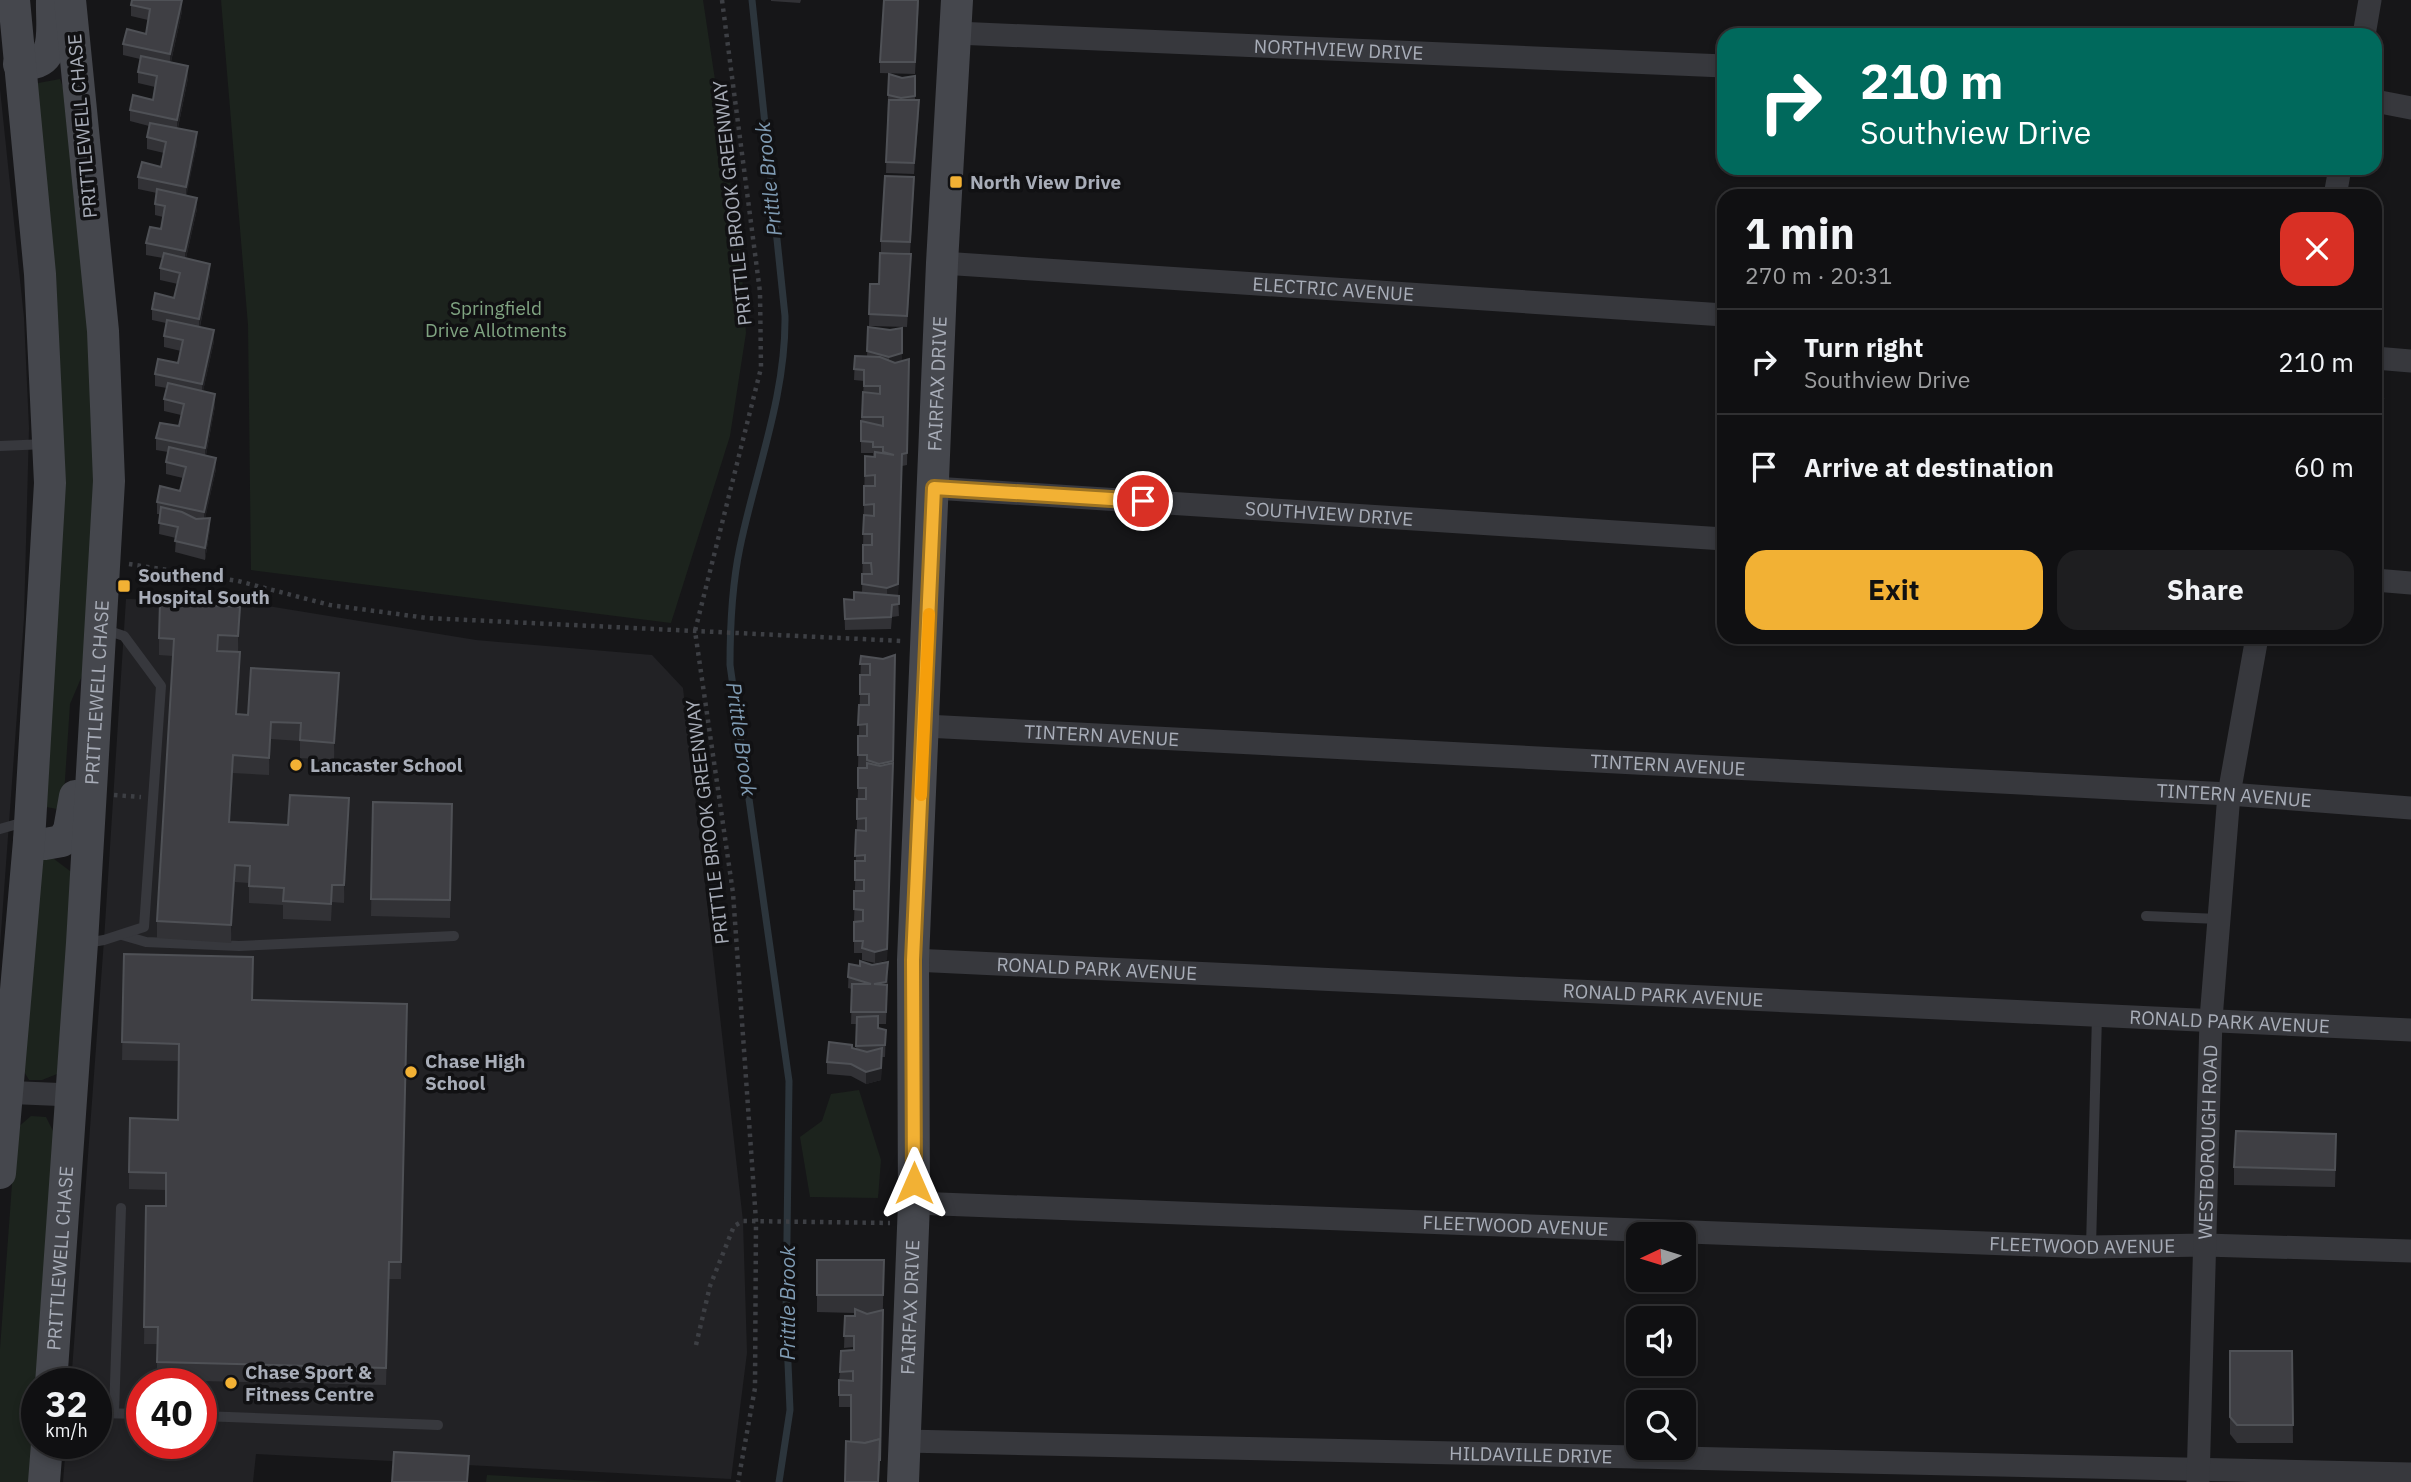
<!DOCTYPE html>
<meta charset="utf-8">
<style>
body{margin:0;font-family:"IBM Plex Sans",sans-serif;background:#1e1e20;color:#f1f3f6;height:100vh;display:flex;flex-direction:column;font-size:26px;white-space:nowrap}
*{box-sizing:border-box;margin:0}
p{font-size:23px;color:#9c9d9f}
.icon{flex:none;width:38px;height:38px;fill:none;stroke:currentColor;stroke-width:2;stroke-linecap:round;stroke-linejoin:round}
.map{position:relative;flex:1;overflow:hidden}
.sheet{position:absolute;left:1717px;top:189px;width:665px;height:455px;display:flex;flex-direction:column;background:#101012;border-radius:21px;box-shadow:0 4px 10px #0003,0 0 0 2px #303032}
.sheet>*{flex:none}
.hud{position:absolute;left:1717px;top:28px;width:665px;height:147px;border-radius:21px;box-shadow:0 4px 10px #0003,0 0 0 2px #303032;background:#00695c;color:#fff;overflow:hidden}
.needle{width:46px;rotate:266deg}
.tools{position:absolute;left:1626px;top:1222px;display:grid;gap:14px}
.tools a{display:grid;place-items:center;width:70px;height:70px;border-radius:14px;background:#101012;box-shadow:0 4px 10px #0003,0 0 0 2px #303032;font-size:35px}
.speed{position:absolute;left:21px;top:1368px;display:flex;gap:14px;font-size:35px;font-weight:700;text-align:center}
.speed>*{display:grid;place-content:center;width:91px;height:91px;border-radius:50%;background:#101012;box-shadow:0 4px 10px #0003,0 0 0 2px #303032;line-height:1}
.speed small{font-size:18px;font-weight:400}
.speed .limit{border:10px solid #d22;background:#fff;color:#111}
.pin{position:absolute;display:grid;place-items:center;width:60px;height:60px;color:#fff;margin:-30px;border:4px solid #fff;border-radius:50%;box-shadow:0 2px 7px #0007}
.me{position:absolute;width:77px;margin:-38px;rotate:0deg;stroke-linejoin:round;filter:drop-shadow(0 0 5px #0008)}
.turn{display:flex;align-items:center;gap:24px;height:147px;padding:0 28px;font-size:32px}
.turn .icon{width:91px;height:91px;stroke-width:2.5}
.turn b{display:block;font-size:49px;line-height:60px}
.round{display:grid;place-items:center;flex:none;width:74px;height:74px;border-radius:21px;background:#1e1e20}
.head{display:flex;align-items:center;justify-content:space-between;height:119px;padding:0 28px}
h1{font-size:42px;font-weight:700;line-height:52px}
.button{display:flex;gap:14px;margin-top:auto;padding:14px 28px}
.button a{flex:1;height:80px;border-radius:21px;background:#f2b134;color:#111;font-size:28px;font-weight:700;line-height:80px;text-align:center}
.button a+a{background:#1e1e20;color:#f1f3f6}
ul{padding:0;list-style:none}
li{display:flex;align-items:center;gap:21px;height:105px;padding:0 28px;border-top:2px solid #303032}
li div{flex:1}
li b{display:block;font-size:26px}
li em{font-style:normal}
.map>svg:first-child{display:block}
</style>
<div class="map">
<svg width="2411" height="1482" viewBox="0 0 2411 1482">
<rect width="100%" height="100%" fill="#161618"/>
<g fill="#222225" fill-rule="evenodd">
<polygon points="0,89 24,318 29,428 24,618 0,946"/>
<path d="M126,599L243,602L476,640L652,655L683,688L743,1221L747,1353L731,1479L256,1454L253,1482H63L66,1444H96V1384H71L104,940ZM142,1384H201V1444H142Z"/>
</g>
<g fill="#1c231d">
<polygon points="221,0 703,0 740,246 746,333 730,436 671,623 251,570 248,325"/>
<polygon points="60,79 69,105 85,267 96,450 87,664 70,704 63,810 46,807 33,84"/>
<polygon points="50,856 74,874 57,1074 42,1080 29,1080 22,1068 40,857"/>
<polygon points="859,1090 881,1160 878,1198 810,1197 800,1137 822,1121 831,1094"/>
<polygon points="31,1116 46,1117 54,1133 30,1482 0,1482 0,1349 16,1129"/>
<polygon points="487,1475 610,1482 486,1482"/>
</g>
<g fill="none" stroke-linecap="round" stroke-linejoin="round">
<path stroke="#2c353c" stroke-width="7" d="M752,0L785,316C786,396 756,470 740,547C732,585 730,626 730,665L789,1081L786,1316L790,1410L779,1482"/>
<g stroke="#3d3f44" stroke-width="4.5" stroke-dasharray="3.5 5" stroke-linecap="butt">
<polyline points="722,0 760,292 761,368 695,631 733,893 756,1221 755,1388 738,1482"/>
<polyline points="129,564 238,581 330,605 427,618 902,641"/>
<polyline points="114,795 141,797"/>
<polyline points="696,1345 710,1286 734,1226 743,1221 890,1223"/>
</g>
<g stroke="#37383d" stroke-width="10">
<polyline points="0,446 46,444"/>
<polyline points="0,829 28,821"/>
<polyline points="2146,916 2219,919"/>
<polyline points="122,935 146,942 239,946 454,936"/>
<polyline points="86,943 104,940 144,927 161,686 124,636 103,629"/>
<polyline points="2091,1247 2097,1015"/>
<polyline points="96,1413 142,1414"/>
<polyline points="114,1413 121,1208"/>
<polyline points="201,1416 438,1425"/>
</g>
<g stroke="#37383d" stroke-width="23">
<path id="s1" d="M956,33L1724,66"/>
<polyline points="2364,35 2370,0"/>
<polyline points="2375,101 2411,108"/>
<polyline points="2335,196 2340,168"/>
<path id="s2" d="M942,263L1724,315"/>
<polyline points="2375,358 2411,361"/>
<path id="s3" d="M934,488L1724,539"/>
<polyline points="2375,580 2411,583"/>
<path id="s4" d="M925,726L2229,794L2411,808"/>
<path id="s5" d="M913,960L2411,1030"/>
<polyline points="0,1092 71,1095"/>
<path id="s6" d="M914,1203L2091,1247L2205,1245L2411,1251"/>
<path id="s7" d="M905,1441L2411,1474"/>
<path id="s8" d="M2198,1482L2211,1019L2229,794L2257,637"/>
</g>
<g stroke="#45474d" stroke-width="32">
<path d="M19,64C61,67 51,30 52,0"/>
<polyline points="29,841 45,844 62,841 69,830 75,796"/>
<polyline points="0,1173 29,841 50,483 40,274 14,0"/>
<path id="s9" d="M51,1384L82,943L109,481L103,331L70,0"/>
<polyline points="44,1482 47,1444"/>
<path id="s10" d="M903,1482L914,1203L913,960L942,263L957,0"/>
</g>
</g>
<g fill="#323236">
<polygon points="771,0 801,0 800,3 771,1"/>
<polygon points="919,0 915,74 880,73 880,62"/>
<polygon points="131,5 182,11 171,62 188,78 178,128 197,144 186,195 197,209 186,258 210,275 200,327 214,341 203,391 215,406 206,455 216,469 205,518 210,529 205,560 175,552 176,538 159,534 160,514 157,514 157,502 180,491 183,478 166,474 166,462 168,452 156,450 156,438 179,426 181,415 164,411 164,399 167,388 155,386 155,374 178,363 181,351 164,347 164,336 166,323 152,320 152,309 174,298 178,284 160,280 160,268 163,258 146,255 146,243 161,229 163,217 155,215 155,204 157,193 138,189 138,177 161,167 164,153 147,149 147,137 149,126 130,121 130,110 153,100 155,87 138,83 138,72 140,59 123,55 123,44 146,34 148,20 131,16"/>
<polygon points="915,76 915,100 919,112 914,174 886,173 888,95 902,78"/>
<polygon points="914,188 910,253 881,252 881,241"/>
<polygon points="911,265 907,327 869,326 870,284 879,284"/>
<polygon points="868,327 890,330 902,328 902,361 909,370 907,465 902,466 898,596 899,616 892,617 891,629 845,630 844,599 854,600 854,592 862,593 865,456 873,457 873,453 861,453 861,421 864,381 854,380 855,356 867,357"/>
<polygon points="2375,398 2383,422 2377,452 2375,451"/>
<polygon points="240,624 238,652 240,670 237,715 248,715 339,691 334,760 300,758 300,741 271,739 269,775 233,773 230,822 288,825 349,816 344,903 332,902 331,921 283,919 283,905 249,903 249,883 235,882 231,943 157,938 157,921 173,656 159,655 159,638"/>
<polygon points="895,655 887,960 875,963 862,960 862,953 854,953 854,922 860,921 854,921 858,788 867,768 867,767 858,767 861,656 883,659"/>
<polygon points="373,802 452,804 450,918 371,916"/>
<polygon points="124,954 252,1000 407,1021 401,1279 389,1279 386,1385 157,1380 157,1344 144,1344 146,1206 166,1206 166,1190 129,1189 129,1172 178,1120 179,1061 122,1060"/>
<polygon points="849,964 888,974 886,1024 878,1024 878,1028 886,1030 885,1057 882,1057 881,1080 866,1084 851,1076 827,1074 827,1062 852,1048 856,1049 857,1024 851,1024 852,989 848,988"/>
<polygon points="2336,1152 2335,1187 2234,1185 2234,1167"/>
<polygon points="817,1260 884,1260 879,1482 845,1482 851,1442 851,1407 839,1407 839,1380 840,1372 854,1350 854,1347 844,1348 845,1316 855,1316 855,1313 817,1312"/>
<polygon points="2230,1351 2292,1351 2293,1443 2237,1443 2230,1434"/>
</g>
<g fill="#212124">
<polygon points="182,0 182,11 170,66 170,54"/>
<polygon points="188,66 188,78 177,132 177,120"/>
<polygon points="919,100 919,112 914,174 914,163"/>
<polygon points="197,132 197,144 186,199 186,187"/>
<polygon points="197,198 197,209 185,262 185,251"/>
<polygon points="210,264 210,275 199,330 199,319"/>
<polygon points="902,328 902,365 889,368 889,357"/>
<polygon points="214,330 214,341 202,396 202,384"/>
<polygon points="215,394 215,406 205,460 205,448"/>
<polygon points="2383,399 2383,422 2377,452 2377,429"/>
<polygon points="216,458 216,469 204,524 204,512"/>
<polygon points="902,466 898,596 887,599 887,588"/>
<polygon points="210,518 210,529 205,560 205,548"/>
<polygon points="240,607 240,624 238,654 238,636"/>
<polygon points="240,652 240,670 236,732 236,714"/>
<polygon points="895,655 887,960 875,963 879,764"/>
<polygon points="339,673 339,691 334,760 334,743"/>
<polygon points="271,722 271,739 269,775 269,758"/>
<polygon points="233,755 233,773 229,839 229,822"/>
<polygon points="349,798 349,816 344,903 344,885"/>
<polygon points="235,865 235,882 231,943 231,925"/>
<polygon points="888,962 888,974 886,993 874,984"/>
<polygon points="882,1048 881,1080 866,1084 866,1072"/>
<polygon points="883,1322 879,1482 878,1482"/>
</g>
<g fill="#3f3f44" stroke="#4f5156" stroke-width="2">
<polygon points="132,0 182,0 170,54 123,44 127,29 146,34 150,9 131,5"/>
<polygon points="884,0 918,0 915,62 880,62"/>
<polygon points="141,56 188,66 177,120 130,110 133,95 153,100 157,76 138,72"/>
<polygon points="889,74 902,78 915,76 915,96 901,98 888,95"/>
<polygon points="889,100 919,100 914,163 886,162"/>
<polygon points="150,123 197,132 186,187 138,177 142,162 161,167 166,142 147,137"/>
<polygon points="885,176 914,177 910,242 881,241"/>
<polygon points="157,189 197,198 185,251 146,243 150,227 161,229 165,206 155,204"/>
<polygon points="164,253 210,264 199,319 152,309 155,293 174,298 180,273 160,268"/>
<polygon points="880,253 911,254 907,316 869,314 870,284 879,284"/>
<polygon points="167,320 214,330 202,384 155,374 158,359 178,363 183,340 164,336"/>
<polygon points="868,327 890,330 902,328 902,353 889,357 867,351"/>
<polygon points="855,356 880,357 895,363 909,359 907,453 902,454 898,584 887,588 862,584 862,574 872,574 871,563 863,563 863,545 872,545 872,534 863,534 864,515 874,516 874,504 864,505 864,486 875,486 875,475 865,476 865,456 875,457 875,452 894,455 883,452 883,447 873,447 873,442 861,441 861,421 883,426 883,417 862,417 863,392 880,394 880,386 864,386 864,370 854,369"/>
<polygon points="168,383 215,394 205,448 156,438 160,423 179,426 184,404 164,399"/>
<polygon points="2375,398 2383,399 2377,429 2375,428"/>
<polygon points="169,447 216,458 204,512 157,502 160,486 180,491 186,467 166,462"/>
<polygon points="161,507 182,512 196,519 210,518 205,548 175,541 178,527 159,523"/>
<polygon points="854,592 899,596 899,604 892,605 891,617 845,619 844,599 854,600"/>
<polygon points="160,602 240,607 238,636 218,635 217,651 240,652 236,714 248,715 251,668 339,673 334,743 300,740 301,723 271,722 269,758 233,755 229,822 288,825 290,795 349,798 344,885 332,885 331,904 283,901 284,888 249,886 250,866 235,865 231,925 157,921 174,639 159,638"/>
<polygon points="895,655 893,761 879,764 867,760 867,755 858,755 858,736 867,736 867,724 858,725 859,705 869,705 869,694 860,694 860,675 870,675 870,664 860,664 861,656 883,659"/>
<polygon points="867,763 880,766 893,763 887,949 875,952 862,948 863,941 854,941 854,922 863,921 863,910 854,909 854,891 864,891 864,880 855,880 855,861 865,861 865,855 855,856 856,830 866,831 866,818 857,819 857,799 866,799 866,788 858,788 858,768 867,768"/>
<polygon points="373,802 452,804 450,900 371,899"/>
<polygon points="124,954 253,957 252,1000 407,1004 401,1262 389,1262 386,1368 157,1362 158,1327 144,1327 146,1206 166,1206 166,1173 129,1172 130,1118 178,1120 179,1044 122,1042"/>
<polygon points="860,961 872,965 888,962 886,982 874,984 887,985 886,1012 851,1012 852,984 871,984 848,977 849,964 860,966"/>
<polygon points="878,1016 878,1028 886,1030 885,1045 856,1046 857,1017"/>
<polygon points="829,1042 852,1045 852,1048 867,1052 882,1048 881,1068 866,1072 851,1064 827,1062"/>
<polygon points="2236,1131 2336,1134 2335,1170 2234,1167"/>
<polygon points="817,1260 884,1260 883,1295 817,1295"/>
<polygon points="855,1309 867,1314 883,1310 880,1461 880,1439 865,1443 851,1442 851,1395 839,1395 839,1380 853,1381 853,1371 840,1372 841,1351 854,1350 854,1336 844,1336 845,1316 855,1316"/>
<polygon points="2230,1351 2292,1351 2293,1425 2237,1425 2230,1417"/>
<polygon points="880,1439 878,1482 845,1482 846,1441 865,1443"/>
<polygon points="394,1452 469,1456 467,1482 392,1482"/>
</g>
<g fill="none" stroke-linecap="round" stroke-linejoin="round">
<defs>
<polyline id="route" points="914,1183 913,960 934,488 1143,501"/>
</defs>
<use href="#route" stroke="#9d7322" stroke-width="18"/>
<use href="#route" stroke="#f2b134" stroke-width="12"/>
<polyline stroke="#f59e0b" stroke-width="12" points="921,795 929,614"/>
</g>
<g fill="#f2b134" stroke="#111113" stroke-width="2.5">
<rect x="949" y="175" width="14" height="14" rx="3.5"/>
<rect x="117" y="579" width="14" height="14" rx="3.5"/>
<circle cx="296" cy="765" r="7"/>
<circle cx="411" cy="1072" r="7"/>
<circle cx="231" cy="1383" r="7"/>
</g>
<g text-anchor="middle" stroke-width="7" stroke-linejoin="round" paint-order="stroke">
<g font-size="19" fill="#a8adb8" stroke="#111113">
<text dy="7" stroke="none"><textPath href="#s1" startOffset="383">NORTHVIEW DRIVE</textPath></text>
<text transform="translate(82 126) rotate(-95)" y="7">PRITTLEWELL CHASE</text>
<text transform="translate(732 203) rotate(-96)" y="7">PRITTLE BROOK GREENWAY</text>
<text dy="7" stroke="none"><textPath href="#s2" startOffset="392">ELECTRIC AVENUE</textPath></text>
<text dy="7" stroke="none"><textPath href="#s10" startOffset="1099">FAIRFAX DRIVE</textPath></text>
<text dy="7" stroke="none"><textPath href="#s3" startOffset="396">SOUTHVIEW DRIVE</textPath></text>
<text dy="7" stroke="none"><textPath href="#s9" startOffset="693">PRITTLEWELL CHASE</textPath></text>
<text dy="7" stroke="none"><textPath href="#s4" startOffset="177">TINTERN AVENUE</textPath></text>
<text dy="7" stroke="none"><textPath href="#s4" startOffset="744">TINTERN AVENUE</textPath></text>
<text dy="7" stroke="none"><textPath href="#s4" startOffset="1311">TINTERN AVENUE</textPath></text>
<text transform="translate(707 822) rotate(-97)" y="7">PRITTLE BROOK GREENWAY</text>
<text dy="7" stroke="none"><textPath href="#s5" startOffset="184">RONALD PARK AVENUE</textPath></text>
<text dy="7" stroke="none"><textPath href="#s5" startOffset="751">RONALD PARK AVENUE</textPath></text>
<text dy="7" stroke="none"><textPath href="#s5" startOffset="1318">RONALD PARK AVENUE</textPath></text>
<text dy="7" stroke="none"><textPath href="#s8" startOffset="340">WESTBOROUGH ROAD</textPath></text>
<text dy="7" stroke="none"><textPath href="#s6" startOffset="602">FLEETWOOD AVENUE</textPath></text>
<text dy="7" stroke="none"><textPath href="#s6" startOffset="1169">FLEETWOOD AVENUE</textPath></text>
<text dy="7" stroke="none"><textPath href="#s9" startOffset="126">PRITTLEWELL CHASE</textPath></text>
<text dy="7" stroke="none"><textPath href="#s10" startOffset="175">FAIRFAX DRIVE</textPath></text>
<text dy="7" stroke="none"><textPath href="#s7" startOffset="626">HILDAVILLE DRIVE</textPath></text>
</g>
<g font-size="19" font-weight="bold" fill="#a8adb8" stroke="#111113" text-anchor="start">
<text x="970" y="189">North View Drive</text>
<text x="138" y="582">Southend<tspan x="138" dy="22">Hospital South</tspan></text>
<text x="310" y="772">Lancaster School</text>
<text x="425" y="1068">Chase High<tspan x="425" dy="22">School</tspan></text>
<text x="245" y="1379">Chase Sport &amp;<tspan x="245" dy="22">Fitness Centre</tspan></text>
</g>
<g font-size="19" fill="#7fa381" stroke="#111113">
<text x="496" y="315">Springfield<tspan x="496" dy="22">Drive Allotments</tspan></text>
</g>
<g font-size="21" font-style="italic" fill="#7f9bb3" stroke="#111113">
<text transform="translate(769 179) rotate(-96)" y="7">Prittle Brook</text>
<text transform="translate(741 739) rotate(82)" y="7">Prittle Brook</text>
<text transform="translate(788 1303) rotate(-90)" y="7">Prittle Brook</text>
</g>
</g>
</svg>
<div class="tools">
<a><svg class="needle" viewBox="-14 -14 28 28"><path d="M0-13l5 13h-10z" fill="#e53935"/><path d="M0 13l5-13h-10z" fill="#9c9d9f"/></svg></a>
<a><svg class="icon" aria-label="sound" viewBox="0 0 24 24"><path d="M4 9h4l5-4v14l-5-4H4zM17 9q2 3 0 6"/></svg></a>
<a><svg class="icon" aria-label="search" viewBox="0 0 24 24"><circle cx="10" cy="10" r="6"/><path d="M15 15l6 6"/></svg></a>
</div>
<div class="speed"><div>32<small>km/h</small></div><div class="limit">40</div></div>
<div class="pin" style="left:1143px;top:501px;background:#d93025"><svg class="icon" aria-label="arrive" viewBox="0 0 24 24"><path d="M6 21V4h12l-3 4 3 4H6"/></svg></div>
<svg class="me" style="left:914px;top:1183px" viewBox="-20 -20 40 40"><path d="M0-17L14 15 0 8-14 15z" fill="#f2b134" stroke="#fff" stroke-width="4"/></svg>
<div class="hud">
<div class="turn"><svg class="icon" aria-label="right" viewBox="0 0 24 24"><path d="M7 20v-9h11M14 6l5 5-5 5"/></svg><div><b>210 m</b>Southview Drive</div></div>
</div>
<section class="sheet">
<div class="head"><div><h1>1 min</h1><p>270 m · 20:31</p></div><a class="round" style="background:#d93025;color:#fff"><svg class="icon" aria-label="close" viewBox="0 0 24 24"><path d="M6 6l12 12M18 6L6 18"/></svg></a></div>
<ul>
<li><svg class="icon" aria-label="right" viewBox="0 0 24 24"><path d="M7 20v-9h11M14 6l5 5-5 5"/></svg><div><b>Turn right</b><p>Southview Drive</p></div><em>210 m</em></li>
<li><svg class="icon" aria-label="arrive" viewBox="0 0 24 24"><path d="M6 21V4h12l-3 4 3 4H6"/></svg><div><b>Arrive at destination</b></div><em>60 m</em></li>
</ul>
<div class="button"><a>Exit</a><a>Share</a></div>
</section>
</div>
